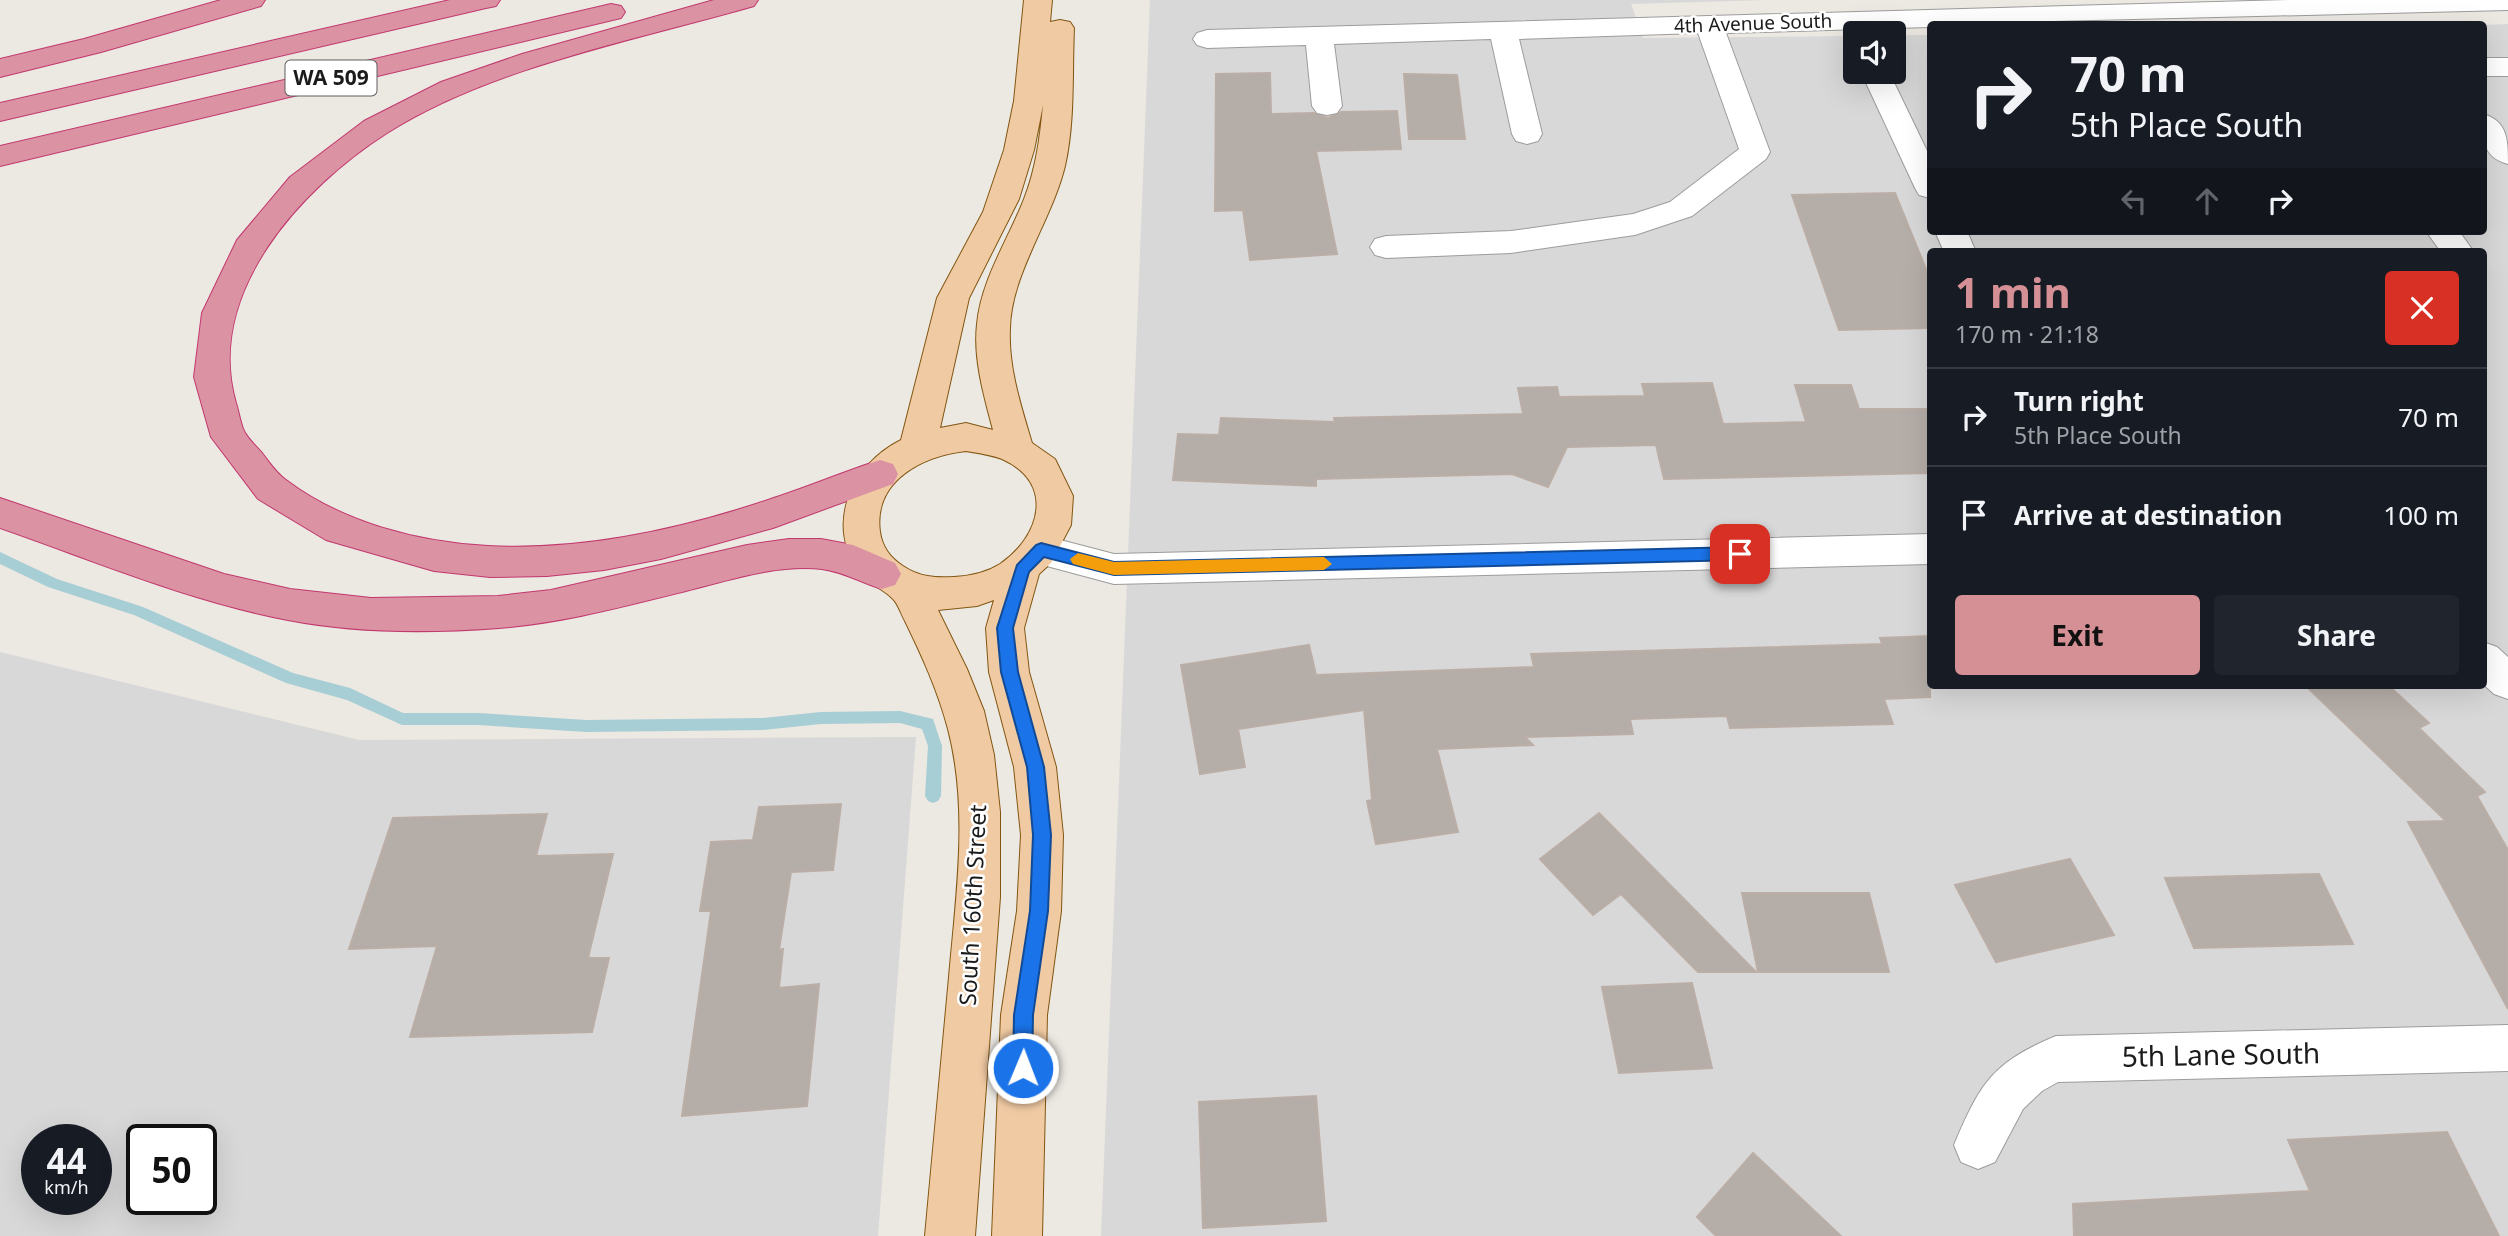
<!DOCTYPE html>
<meta charset="utf-8">
<style>
body{margin:0;font-family:"Noto Sans",sans-serif;background:#20242c;color:#f1f3f6;height:100vh;display:flex;flex-direction:column;font-size:26px;white-space:nowrap}
*{box-sizing:border-box;margin:0}
p{font-size:23px;color:#9ea1a6}
.icon{flex:none;width:38px;height:38px;fill:none;stroke:currentColor;stroke-width:2;stroke-linecap:round;stroke-linejoin:round}
.map{position:relative;flex:1;overflow:hidden}
.sheet{position:absolute;left:1927px;top:248px;width:560px;height:441px;display:flex;flex-direction:column;background:#171b24;border-radius:7px;box-shadow:0 7px 28px #0002}
.sheet>*{flex:none}
.hud{position:absolute;left:1927px;top:21px;width:560px;height:214px;border-radius:7px;box-shadow:0 7px 28px #0002;background:#171b24;color:#f1f3f6;overflow:hidden}
.fabs{position:absolute;left:1843px;top:21px;display:grid;gap:14px}
.fabs a{display:grid;place-items:center;width:63px;height:63px;border-radius:7px;background:#171b24;box-shadow:0 7px 28px #0002;font-size:35px}
.speed{position:absolute;left:21px;top:1124px;display:flex;gap:14px;font-size:35px;font-weight:700;text-align:center}
.speed>*{display:grid;place-content:center;width:91px;height:91px;border-radius:50%;background:#171b24;box-shadow:0 7px 28px #0002;line-height:1}
.speed small{font-size:18px;font-weight:400}
.speed .limit{border:4px solid #111;border-radius:10px;background:#fff;color:#111}
.pin{position:absolute;display:grid;place-items:center;width:60px;height:60px;color:#fff;margin:-30px;border-radius:14px;box-shadow:0 4px 10px #0006}
.me{position:absolute;width:77px;margin:-38px;rotate:1deg;stroke-linejoin:round;filter:drop-shadow(0 0 5px #0008)}
.turn{display:flex;align-items:center;gap:24px;height:147px;padding:0 28px;font-size:32px}
.turn .icon{width:91px;height:91px;stroke-width:2.5}
.turn b{display:block;font-size:49px;line-height:60px}
.lanes{display:flex;align-items:center;height:66px;padding:0 28px;background:#0003;justify-content:center;gap:35px;direction:ltr}
.lanes .off{opacity:.35}
.round{display:grid;place-items:center;flex:none;width:74px;height:74px;border-radius:7px;background:#20242c}
.summary{display:flex;align-items:center;justify-content:space-between;height:119px;padding:0 28px}
h1{font-size:42px;font-weight:700;line-height:52px;color:#d49095}
.primary-button{display:flex;gap:14px;margin-top:auto;padding:14px 28px}
.primary-button a{flex:1;height:80px;border-radius:7px;background:#d49095;color:#111;font-size:28px;font-weight:700;line-height:80px;text-align:center}
.primary-button a+a{background:#20242c;color:#f1f3f6}
ul{padding:0;list-style:none}
li{display:flex;align-items:center;gap:21px;height:98px;padding:0 28px;border-top:2px solid #363941}
li div{flex:1}
li b{display:block;font-size:26px}
li em{font-style:normal}
.map>svg:first-child{display:block}
</style>
<div class="map">
<svg width="2508" height="1236" viewBox="0 0 2508 1236">
<rect width="100%" height="100%" fill="#ece8e2"/>
<g fill="#d9d8d8" fill-rule="evenodd">
<path d="M1150,0H1767L1631,4L1643,38L1855,36V72H1894V35H1930V231H2483V25L2508,24V1236H1101ZM1930,252H2483V686H1930Z"/>
<path d="M0,652L359,740L916,737L878,1236H0ZM37,1139H96V1199H37ZM142,1139H201V1199H142Z"/>
</g>
<g fill="none" stroke-linecap="round" stroke-linejoin="round">
<polygon fill="#a7cdd5" fill-rule="evenodd" points="0,552 57,579 143,607 293,673 350,688 403,713 478,713 586,720 763,718 821,712 900,711 933,719 942,746 941,796 938,801 933,803 928,801 925,796 928,746 922,729 900,723 821,724 763,730 586,732 478,725 402,725 347,700 286,683 134,615 48,587 0,564"/>
</g>
<g fill="#b4ada8" stroke="#bbaea6" stroke-width="2">
<polygon points="1270,73 1271,114 1314,113 1328,118 1341,112 1397,111 1401,149 1316,151 1337,254 1250,260 1243,210 1215,211 1216,74"/>
<polygon points="1404,74 1457,75 1465,139 1409,139"/>
<polygon points="1895,193 1930,279 1930,328 1839,330 1792,195"/>
<polygon points="1712,383 1723,424 1806,422 1795,385 1851,385 1859,409 1930,409 1930,473 1664,479 1656,445 1567,447 1548,487 1512,474 1316,479 1316,486 1173,480 1178,434 1219,435 1221,418 1335,422 1334,418 1523,414 1518,388 1557,387 1559,397 1645,396 1642,384"/>
<polygon points="1930,636 1930,697 1884,699 1893,724 1730,728 1727,716 1630,719 1633,734 1525,737 1533,745 1437,749 1458,832 1376,844 1367,801 1372,800 1364,710 1238,729 1245,767 1200,774 1181,665 1309,645 1316,675 1534,667 1531,654 1882,644 1880,638"/>
<polygon points="2306,686 2389,686 2429,723 2419,728 2485,792 2477,796 2508,850 2508,1009 2408,822 2446,821"/>
<polygon points="841,804 833,870 791,872 779,950 783,949 779,988 819,984 807,1106 682,1116 711,911 700,911 711,842 753,840 759,807"/>
<polygon points="1599,813 1756,972 1698,972 1621,894 1593,915 1540,859"/>
<polygon points="547,814 536,856 613,854 588,958 609,958 592,1032 410,1037 437,946 349,949 393,818"/>
<polygon points="2070,859 2114,935 1996,962 1955,885"/>
<polygon points="2319,874 2353,944 2194,948 2165,878"/>
<polygon points="1742,893 1869,893 1889,972 1758,972"/>
<polygon points="1692,983 1712,1068 1619,1073 1602,987"/>
<polygon points="1316,1096 1326,1221 1203,1228 1199,1102"/>
<polygon points="2447,1132 2499,1236 2074,1236 2073,1204 2310,1191 2288,1140"/>
<polygon points="1753,1153 1841,1236 1716,1236 1697,1217"/>
</g>
<g fill="none" stroke-linecap="round" stroke-linejoin="round">
<defs>
<g id="minor">
<polygon points="2288,0 2508,0 2508,10 1930,24 1930,27 1726,33 1770,152 1766,159 1692,216 1635,235 1511,253 1386,258 1375,255 1370,247 1375,239 1386,236 1511,231 1633,214 1670,202 1739,149 1698,33 1519,39 1542,134 1538,141 1527,144 1516,141 1512,134 1491,39 1334,44 1342,106 1337,113 1327,115 1317,113 1312,106 1306,45 1207,48 1197,45 1193,39 1197,33 1207,30"/>
<rect x="2483" y="58" width="25" height="18"/>
<polygon points="1861,72 1889,72 1930,157 1930,198 1919,195 1915,188"/>
<path d="M2483,114C2508,121 2508,141 2508,164C2481,157 2483,137 2483,114Z"/>
<polygon points="1935,231 1967,231 1976,252 1944,252"/>
<polygon points="2426,231 2459,231 2474,252 2441,252"/>
<polygon points="1930,534 1930,564 1114,584 1028,561 1022,550 1028,539 1041,535 1114,554"/>
<polygon points="2483,642 2497,647 2508,657 2508,699 2494,694 2483,684"/>
<path d="M2508,1025V1071L2058,1082L2042,1091L2023,1109L1995,1162L1978,1169L1961,1162L1954,1145C1980,1083 1993,1062 2056,1036Z"/>
</g>
<path id="major" d="M1024,0H1052L1050,22L1060,20L1070,22L1074,28C1072,74 1075,122 1065,166C1052,220 1011,274 1010,328C1008,367 1021,406 1032,443L1055,459L1073,496L1071,525L1051,563L1039,574L1024,628L1029,672L1056,767L1063,835L1061,911L1047,1015L1042,1236H992L1001,1015L1017,911L1021,835L1014,767L989,672L986,628L994,600L977,606L938,610L967,669L984,711L994,755L1000,812V897L975,1236H925C933,1150 941,1063 949,977C956,896 969,809 948,729C938,691 922,656 905,621C901,614 898,603 892,598C882,588 868,584 859,572C825,524 851,465 901,440L937,298L983,212L1004,150L1014,101ZM1043,105C1040,137 1036,169 1024,199C1008,240 981,280 977,324C973,359 984,396 993,430L966,423L940,428L969,298L1019,199L1034,150ZM966,451C978,453 992,455 1002,459C1056,483 1040,537 1000,564C986,573 970,576 954,577C935,578 919,577 903,566C890,558 882,546 880,532C873,480 923,456 966,451Z"/>
<g id="highway">
<polygon points="221,0 265,0 261,6 101,52 0,77 0,59 84,39"/>
<polygon points="450,0 500,0 496,6 486,8 0,121 0,103"/>
<path d="M714,0H758L754,6C636,40 491,67 387,133C301,188 204,293 236,403C239,412 240,422 244,431C248,439 256,446 262,453C269,462 276,473 286,480C343,523 418,542 488,546C583,551 682,529 771,499C808,487 843,472 880,460L893,464L898,474L893,484L773,528L661,559L604,570L547,576L490,577L434,571L326,540L258,499L211,437L194,377L202,313L237,240L290,177L364,121L441,82L522,54Z"/>
<polygon points="611,4 621,6 625,12 621,18 0,166 0,146"/>
<path d="M0,498L224,574L290,589L371,598L498,596L551,590L747,545L789,539H821L853,545L895,563L901,574L895,585L882,589C862,583 844,572 822,569C777,564 730,580 686,591C625,606 563,623 499,628C432,633 354,633 288,620C189,601 95,561 0,528Z"/>
</g>
</defs>
<use href="#minor" stroke="#9c9c9c" stroke-width="2"/>
<use href="#major" stroke="#825611" stroke-width="2"/>
<use href="#highway" stroke="#c1386e" stroke-width="2"/>
<use href="#minor" fill="#fff" fill-rule="evenodd"/>
<use href="#major" fill="#f0caa3" fill-rule="evenodd"/>
<use href="#highway" fill="#db92a3" fill-rule="evenodd"/>
</g>
<polygon fill="#1a73e8" stroke="#114b97" stroke-width="2" points="1041,543 1114,562 1740,547 1748,554 1740,560 1114,575 1044,557 1029,572 1013,628 1018,672 1044,767 1051,835 1048,911 1033,1015 1032,1068 1030,1074 1023,1077 1016,1074 1013,1068 1014,1015 1030,911 1033,835 1027,767 1001,672 997,628 1017,565 1036,545"/>
<polygon fill="#f59e0b" points="1078,553 1114,562 1324,557 1332,564 1324,570 1114,575 1073,564 1070,559"/>
<g text-anchor="middle" stroke-width="5" stroke-linejoin="round" paint-order="stroke">
<g font-size="19" fill="#1b1b1b" stroke="#fff">
<text transform="translate(1753 23) rotate(-2)" y="7">4th Avenue South</text>
</g>
<rect fill="#fff" stroke="#5f5f5f" stroke-width="2" x="285.5" y="60.5" width="91" height="35" rx="5"/>
<g font-size="21" font-weight="bold" fill="#1b1b1b">
<text x="331" y="85">WA 509</text>
</g>
<g font-size="23" fill="#1b1b1b" stroke="#fff">
<text transform="translate(973 905) rotate(-87)" y="8">South 160th Street</text>
</g>
<g font-size="28" fill="#1b1b1b" stroke="#fff">
<text transform="translate(2221 1055) rotate(-1)" y="10">5th Lane South</text>
</g>
</g>
</svg>
<div class="fabs">
<a><svg class="icon" aria-label="sound" viewBox="0 0 24 24"><path d="M4 9h4l5-4v14l-5-4H4zM17 9q2 3 0 6"/></svg></a>
</div>
<div class="speed"><div>44<small>km/h</small></div><div class="limit">50</div></div>
<div class="pin" style="left:1740px;top:554px;background:#d93025"><svg class="icon" aria-label="arrive" viewBox="0 0 24 24"><path d="M6 21V4h12l-3 4 3 4H6"/></svg></div>
<svg class="me" style="left:1023px;top:1068px" viewBox="-20 -20 40 40"><circle r="17" fill="#1a73e8" stroke="#fff" stroke-width="3"/><path d="M0-11L8 9 0 5-8 9z" fill="#fff"/></svg>
<div class="hud">
<div class="turn"><svg class="icon" aria-label="right" viewBox="0 0 24 24"><path d="M7 20v-9h11M14 6l5 5-5 5"/></svg><div><b>70 m</b>5th Place South</div></div>
<div class="lanes"><svg class="icon off" aria-label="left" viewBox="0 0 24 24"><path d="M17 20v-9H6M10 6l-5 5 5 5"/></svg><svg class="icon off" aria-label="ahead" viewBox="0 0 24 24"><path d="M12 20V5M6 11l6-6 6 6"/></svg><svg class="icon" aria-label="right" viewBox="0 0 24 24"><path d="M7 20v-9h11M14 6l5 5-5 5"/></svg></div>
</div>
<section class="sheet">
<div class="summary"><div><h1>1 min</h1><p>170 m · 21:18</p></div><a class="round" style="background:#d93025;color:#fff"><svg class="icon" aria-label="close" viewBox="0 0 24 24"><path d="M6 6l12 12M18 6L6 18"/></svg></a></div>
<ul>
<li><svg class="icon" aria-label="right" viewBox="0 0 24 24"><path d="M7 20v-9h11M14 6l5 5-5 5"/></svg><div><b>Turn right</b><p>5th Place South</p></div><em>70 m</em></li>
<li><svg class="icon" aria-label="arrive" viewBox="0 0 24 24"><path d="M6 21V4h12l-3 4 3 4H6"/></svg><div><b>Arrive at destination</b></div><em>100 m</em></li>
</ul>
<div class="primary-button"><a>Exit</a><a>Share</a></div>
</section>
</div>
